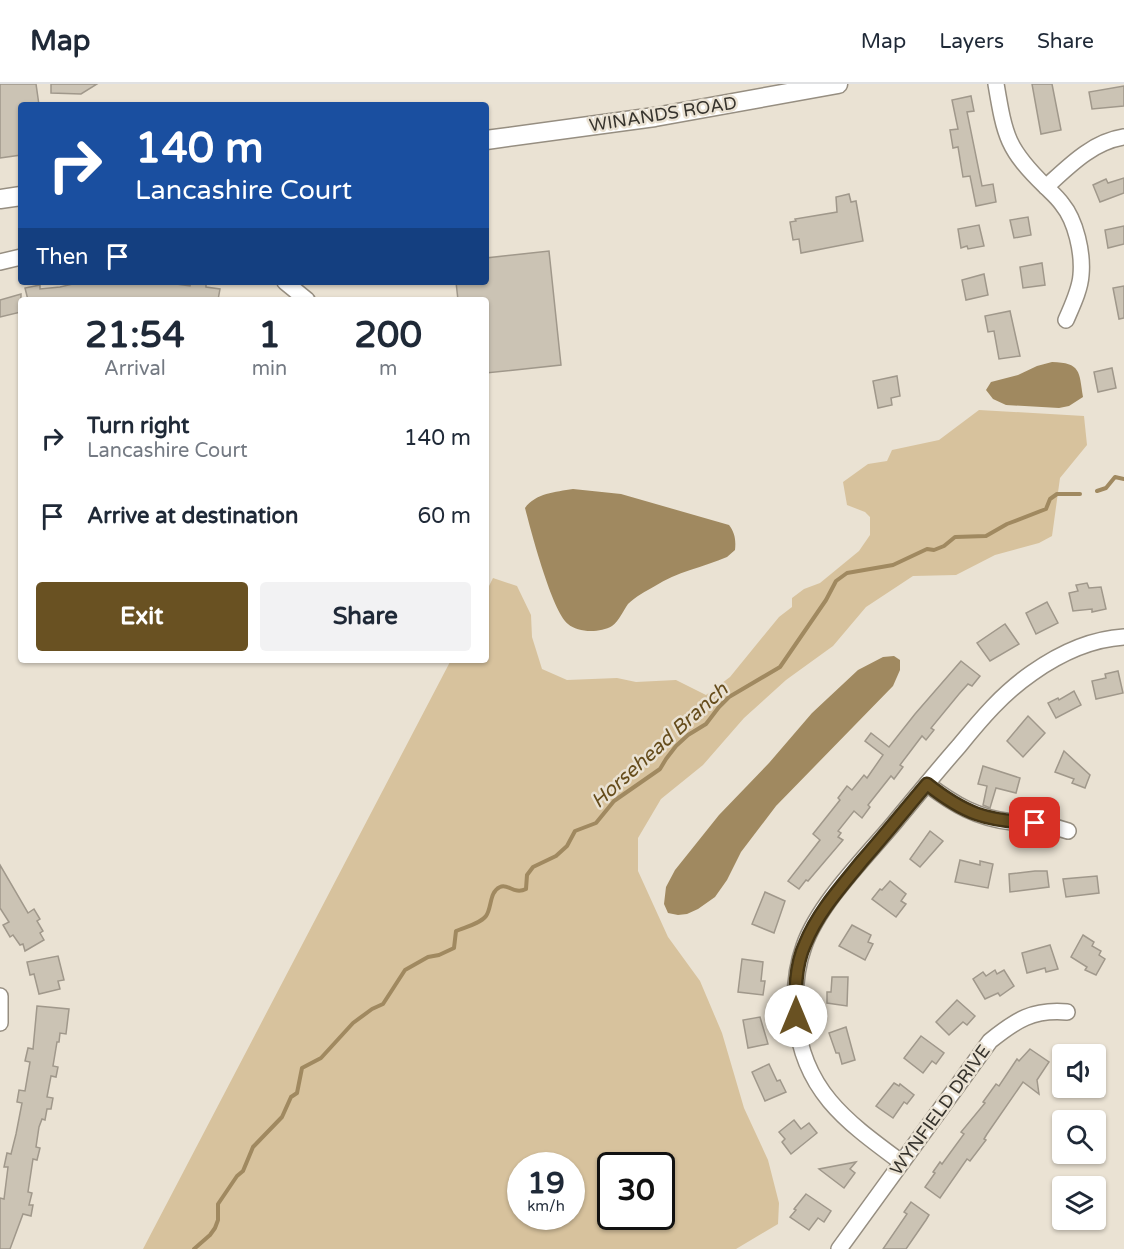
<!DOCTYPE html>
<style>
body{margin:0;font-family:"Varela Round",sans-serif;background:#f2f2f3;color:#1f2937;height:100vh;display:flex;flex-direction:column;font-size:22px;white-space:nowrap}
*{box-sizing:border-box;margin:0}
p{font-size:20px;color:#747a83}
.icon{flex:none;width:33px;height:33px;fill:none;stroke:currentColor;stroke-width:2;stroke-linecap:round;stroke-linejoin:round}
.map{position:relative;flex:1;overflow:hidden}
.side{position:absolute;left:18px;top:213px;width:471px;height:366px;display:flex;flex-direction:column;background:#fff;border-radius:6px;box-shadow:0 2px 4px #0004}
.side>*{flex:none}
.hud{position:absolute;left:18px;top:18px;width:471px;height:183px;border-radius:6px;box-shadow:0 2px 4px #0004;background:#1a4fa0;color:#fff;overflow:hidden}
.tools{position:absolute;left:1052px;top:960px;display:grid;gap:12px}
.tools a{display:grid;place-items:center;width:54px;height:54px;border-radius:6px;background:#fff;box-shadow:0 2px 4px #0004;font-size:30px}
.speed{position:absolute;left:507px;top:1068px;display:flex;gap:12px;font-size:30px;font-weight:700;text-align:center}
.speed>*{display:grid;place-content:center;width:78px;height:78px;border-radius:50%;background:#fff;box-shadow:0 2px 4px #0004;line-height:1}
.speed small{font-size:15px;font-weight:400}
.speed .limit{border:3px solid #111;border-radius:9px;background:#fff;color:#111}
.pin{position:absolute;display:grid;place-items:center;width:51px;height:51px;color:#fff;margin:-26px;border-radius:12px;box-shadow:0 3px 9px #0006}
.me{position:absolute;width:66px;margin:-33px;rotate:0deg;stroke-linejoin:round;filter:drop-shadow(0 0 4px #0008)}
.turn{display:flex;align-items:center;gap:21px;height:126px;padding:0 18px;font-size:27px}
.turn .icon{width:78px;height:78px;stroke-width:2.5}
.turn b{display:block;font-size:42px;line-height:51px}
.then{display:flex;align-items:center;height:57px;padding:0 18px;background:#0003;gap:12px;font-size:22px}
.eta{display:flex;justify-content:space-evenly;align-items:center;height:102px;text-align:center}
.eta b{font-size:36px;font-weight:700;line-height:42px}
.button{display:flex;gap:12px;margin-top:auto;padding:12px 18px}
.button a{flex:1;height:69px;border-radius:6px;background:#695122;color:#fff;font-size:24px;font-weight:700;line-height:69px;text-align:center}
.button a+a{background:#f2f2f3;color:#1f2937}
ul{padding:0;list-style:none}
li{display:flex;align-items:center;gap:18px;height:78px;padding:0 18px}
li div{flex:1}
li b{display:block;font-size:22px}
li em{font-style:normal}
header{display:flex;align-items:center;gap:36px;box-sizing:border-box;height:84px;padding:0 30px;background:#fff;border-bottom:2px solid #e0e1e3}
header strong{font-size:28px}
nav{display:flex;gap:33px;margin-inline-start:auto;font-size:21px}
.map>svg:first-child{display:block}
</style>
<header>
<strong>Map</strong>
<nav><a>Map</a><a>Layers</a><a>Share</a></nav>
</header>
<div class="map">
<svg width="1124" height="1165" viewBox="0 0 1124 1165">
<rect width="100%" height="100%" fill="#eae2d3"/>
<path fill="#d7c29d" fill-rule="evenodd" d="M979,326L1084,332L1087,361L1060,394L1052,452L1039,459L995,471L956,491L913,492L866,523L833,562L786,596L744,634L703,681L661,715L638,754V787L668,853L700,897L722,949L744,1024L768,1076L779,1119L778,1140L736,1165H143L451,576H486V508L493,494L517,502L531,531L532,553L542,585L567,596L617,594L636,598L676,596L706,611L730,593L779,533L792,523V514L804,505L820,499L859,467L870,451V433L865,428L847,421L843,398L868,380L887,377L892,366L939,356ZM520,1082H572V1132H520ZM610,1082H662V1132H610Z"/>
<g fill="#a08960">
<path d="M1052,278C1081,279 1079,287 1083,313L1069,322L1059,324L1006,321L993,315L986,306L991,298L1018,291L1037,282Z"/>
<path d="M573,405L621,410L729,441C735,449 736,456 735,466L727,473C704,483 676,488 655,502C646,507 635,513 628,520C623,527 619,537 612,542C600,549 578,549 568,540C552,527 531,447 525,424C536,409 555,408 573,405Z"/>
<polygon points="894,572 900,576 900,586 893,602 776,722 741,768 727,796 715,813 698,825 687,830 678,831 668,829 664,820 666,803 675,786 719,731 769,679 812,629 858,586 883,573"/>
</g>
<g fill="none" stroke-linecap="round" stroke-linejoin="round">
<g stroke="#a08960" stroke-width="4">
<polyline points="1097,407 1106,404 1115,393 1124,395"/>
<path d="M194,1165L210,1151L215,1144L218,1136V1120L237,1092L243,1087L253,1063L282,1033L291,1013L297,1009L302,984L321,974L353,939L372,925L383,920L405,886L428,873L439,871L454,864L456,847C465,843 480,840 486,832C492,824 489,808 500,803C508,799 514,811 526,805L527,791L533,783L556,772L567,762L575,747L596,739L614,717L660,685L666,675L676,662L688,651L706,640L719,623L729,613L780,583L826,516L836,497L847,489L893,481L927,465L934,466L944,462L955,453L986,452L1007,440L1046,425L1050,415L1057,410H1080"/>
</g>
</g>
<g fill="#cbc3b4" stroke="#a0988b" stroke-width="1.5">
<polygon points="0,0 36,0 39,21 21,21 21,71 0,74"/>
<polygon points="51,0 97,0 81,10 51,9"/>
<polygon points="1032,0 1052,0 1061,46 1041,50"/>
<polygon points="1124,2 1124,22 1092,25 1089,8"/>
<polygon points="971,12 974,27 967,28 982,102 993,100 996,118 976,122 970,92 963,93 958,63 953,64 950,46 958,45 952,16"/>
<polygon points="1124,94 1124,109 1100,118 1093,101 1106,95 1108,99"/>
<polygon points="849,110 851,118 856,117 863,157 801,169 799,155 793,156 790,138 796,137 795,135 837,128 836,113"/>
<polygon points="1028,133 1031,151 1014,154 1010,136"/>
<polygon points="979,141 984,162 968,165 967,162 961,164 958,145"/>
<polygon points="1124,142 1124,160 1108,164 1105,146"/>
<polygon points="549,167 561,281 486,289 486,216 458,216 456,198 486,198 486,174"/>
<polygon points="1042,179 1045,201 1023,204 1020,183"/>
<polygon points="984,190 988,211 966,216 962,196"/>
<polygon points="73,198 162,198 190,202 191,198 206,198 206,203 220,205 218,216 28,216 25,204 40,201 40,205 60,203 73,200"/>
<polygon points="1124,202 1124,234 1119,235 1113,204"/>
<polygon points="21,210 21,228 0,233 0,216"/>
<polygon points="1010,227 1020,272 999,275 994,247 988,248 985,232"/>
<polygon points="1112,284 1116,304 1098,308 1094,288"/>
<polygon points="897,292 900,312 891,314 892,321 878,324 873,297"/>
<polygon points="1087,499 1089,504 1101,503 1106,525 1092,528 1092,525 1073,527 1069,509 1078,507 1076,501"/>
<polygon points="1047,518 1058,539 1036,550 1026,529"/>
<polygon points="1005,540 1019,560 990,577 977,559"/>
<polygon points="961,577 980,592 972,602 968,600 959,610 931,644 934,646 926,656 922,652 900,681 903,683 894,695 891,692 868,721 870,723 862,734 854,727 838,747 841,749 838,753 843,756 808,797 806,796 799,805 788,797 820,756 813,750 840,716 838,714 847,702 852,706 864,691 867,694 883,671 865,657 871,649 889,663 915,630"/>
<polygon points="1118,587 1123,609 1096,615 1092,597 1106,594 1105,590"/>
<polygon points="1074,607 1081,621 1056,634 1048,619 1058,614 1059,616"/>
<polygon points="1028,632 1045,649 1023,673 1007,657"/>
<polygon points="1064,667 1090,691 1085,704 1072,699 1074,695 1055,688"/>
<polygon points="983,682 1020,694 1016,709 996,704 990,724 983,721 987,702 978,700"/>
<polygon points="930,747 943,757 920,783 910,775"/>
<polygon points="960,776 980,781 980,777 993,780 988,804 955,798"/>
<polygon points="0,781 28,829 34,825 40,835 37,837 43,847 40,849 44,856 25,867 23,860 20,861 13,851 10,853 3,841 9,838 0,824"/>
<polygon points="1035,787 1047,787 1049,803 1010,808 1009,790"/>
<polygon points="1097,792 1099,809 1066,813 1063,795"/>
<polygon points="890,797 906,810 901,817 906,820 896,833 872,815 880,805 882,806"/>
<polygon points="765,808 785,817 774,849 752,840"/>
<polygon points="852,841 871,851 868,858 873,860 865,876 839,862"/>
<polygon points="1083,851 1094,858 1092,862 1101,867 1099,871 1105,875 1096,891 1085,886 1087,883 1071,873"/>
<polygon points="1050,861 1058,885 1046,888 1045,884 1027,889 1022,869"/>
<polygon points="58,872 64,896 58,897 60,905 39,910 34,890 30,891 27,878"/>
<polygon points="742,875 763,878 761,897 765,897 763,911 738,908"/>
<polygon points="995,886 997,890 1004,886 1014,902 1000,912 998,909 985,915 973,895 983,888 986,892"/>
<polygon points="832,893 848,893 847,922 827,919 827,908 831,908"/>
<polygon points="957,916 975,932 967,941 963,938 949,951 936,938"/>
<polygon points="37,922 69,925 66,950 60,949 59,958 57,958 53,982 58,983 56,993 51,992 47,1013 53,1014 51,1025 47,1025 45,1036 42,1035 39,1043 36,1063 40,1064 37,1076 33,1075 28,1108 32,1109 29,1121 33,1121 31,1132 23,1130 10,1165 0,1165 0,1114 4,1115 8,1083 4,1083 7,1069 11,1070 16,1050 22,1019 17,1018 19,1006 25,1007 30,978 25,977 28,964 33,965"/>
<polygon points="760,933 768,960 748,964 743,936"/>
<polygon points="846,943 855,976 842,980 839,969 836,969 829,949"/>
<polygon points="921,952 944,969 936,980 932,977 923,989 904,974"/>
<polygon points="1030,965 1049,978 1037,996 1039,1010 1023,998 987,1050 984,1055 986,1056 970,1077 967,1075 940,1114 925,1103 935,1089 933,1088 940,1078 942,1080 964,1050 961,1048 985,1019 983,1018 996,1000 999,1002 1017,975 1019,977"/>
<polygon points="769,980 777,997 780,996 786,1008 765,1017 752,988"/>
<polygon points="894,999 899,1002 900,1000 914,1011 907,1020 904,1018 893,1034 876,1022"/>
<polygon points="794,1036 801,1045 809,1039 817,1049 791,1070 782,1058 785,1055 779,1048"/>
<polygon points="856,1078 850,1085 855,1089 844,1104 819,1085"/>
<polygon points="806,1110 831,1127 824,1138 818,1134 809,1146 790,1133 796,1126 794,1125"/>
<polygon points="911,1118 929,1131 926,1136 906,1165 883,1165 907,1130 904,1128"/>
</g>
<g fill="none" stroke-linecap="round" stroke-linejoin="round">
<defs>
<g id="minor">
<path d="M996,0C1005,53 1007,65 1046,103C1069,82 1092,58 1124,53"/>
<path d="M1046,103C1051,108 1057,113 1062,120C1076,137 1083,169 1081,191C1080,206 1072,222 1066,236"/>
<polyline points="0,178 21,173"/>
<polyline points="285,198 307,216"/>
<path d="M927,700C955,721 977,734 1012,738C1032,740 1049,740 1068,747"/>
<polyline points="0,912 0,939"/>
<path d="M901,1078C847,1038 803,1007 796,934C794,910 796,884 804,862C819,819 865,774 895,738C916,713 937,687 959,662C981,635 1003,609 1032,589C1059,570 1091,555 1124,553"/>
<path d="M839,1165L990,957C1016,936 1033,925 1067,928"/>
</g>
<g id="tertiary">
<polyline points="486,56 655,33 838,0"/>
<polyline points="0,115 21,112"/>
</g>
</defs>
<use href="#minor" stroke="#968e81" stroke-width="18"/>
<use href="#tertiary" stroke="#968e81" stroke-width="21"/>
<use href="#minor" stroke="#fff" stroke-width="15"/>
<use href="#tertiary" stroke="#fff" stroke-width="18"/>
</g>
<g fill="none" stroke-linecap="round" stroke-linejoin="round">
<defs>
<path id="route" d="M796,932C795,908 795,882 805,860C818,828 841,803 862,777C884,752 905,726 927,700C965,730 986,737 1035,739"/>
</defs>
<use href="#route" stroke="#443516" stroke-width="15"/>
<use href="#route" stroke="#695122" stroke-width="10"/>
</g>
<g text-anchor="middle" stroke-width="5" stroke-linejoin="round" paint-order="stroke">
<g font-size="18" fill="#36332d" stroke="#eae2d3">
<text transform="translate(663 30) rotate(-9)" y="6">WINANDS ROAD</text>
<text transform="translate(940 1026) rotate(-54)" y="6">WYNFIELD DRIVE</text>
</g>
<g font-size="20" font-style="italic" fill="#654c1b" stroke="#eae2d3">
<text transform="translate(659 661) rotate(-42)" y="7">Horsehead Branch</text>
</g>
</g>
</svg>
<div class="tools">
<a><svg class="icon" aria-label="sound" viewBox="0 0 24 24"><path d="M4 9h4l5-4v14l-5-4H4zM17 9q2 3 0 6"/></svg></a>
<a><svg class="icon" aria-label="search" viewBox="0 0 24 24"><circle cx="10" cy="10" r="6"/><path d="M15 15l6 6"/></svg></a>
<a><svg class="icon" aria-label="layers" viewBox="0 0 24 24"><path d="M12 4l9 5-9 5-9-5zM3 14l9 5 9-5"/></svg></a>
</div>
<div class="speed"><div>19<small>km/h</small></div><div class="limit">30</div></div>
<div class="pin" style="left:1035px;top:739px;background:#d93025"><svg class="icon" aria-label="arrive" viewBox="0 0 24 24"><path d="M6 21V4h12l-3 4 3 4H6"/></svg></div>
<svg class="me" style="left:796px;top:932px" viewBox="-20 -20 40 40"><circle r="19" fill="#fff"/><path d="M0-13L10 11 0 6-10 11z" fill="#695122"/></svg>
<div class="hud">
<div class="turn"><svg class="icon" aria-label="right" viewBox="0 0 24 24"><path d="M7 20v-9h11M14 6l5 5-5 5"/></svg><div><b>140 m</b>Lancashire Court</div></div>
<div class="then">Then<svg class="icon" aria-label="arrive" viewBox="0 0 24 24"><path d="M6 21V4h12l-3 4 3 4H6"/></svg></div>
</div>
<section class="side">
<div class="eta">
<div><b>21:54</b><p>Arrival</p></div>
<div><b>1</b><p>min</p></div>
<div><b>200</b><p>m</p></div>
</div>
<ul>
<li><svg class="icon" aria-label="right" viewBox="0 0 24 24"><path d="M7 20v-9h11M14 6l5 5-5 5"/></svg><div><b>Turn right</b><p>Lancashire Court</p></div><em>140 m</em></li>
<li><svg class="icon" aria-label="arrive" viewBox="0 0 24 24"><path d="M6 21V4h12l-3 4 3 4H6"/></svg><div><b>Arrive at destination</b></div><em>60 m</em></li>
</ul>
<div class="button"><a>Exit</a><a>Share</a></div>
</section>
</div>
